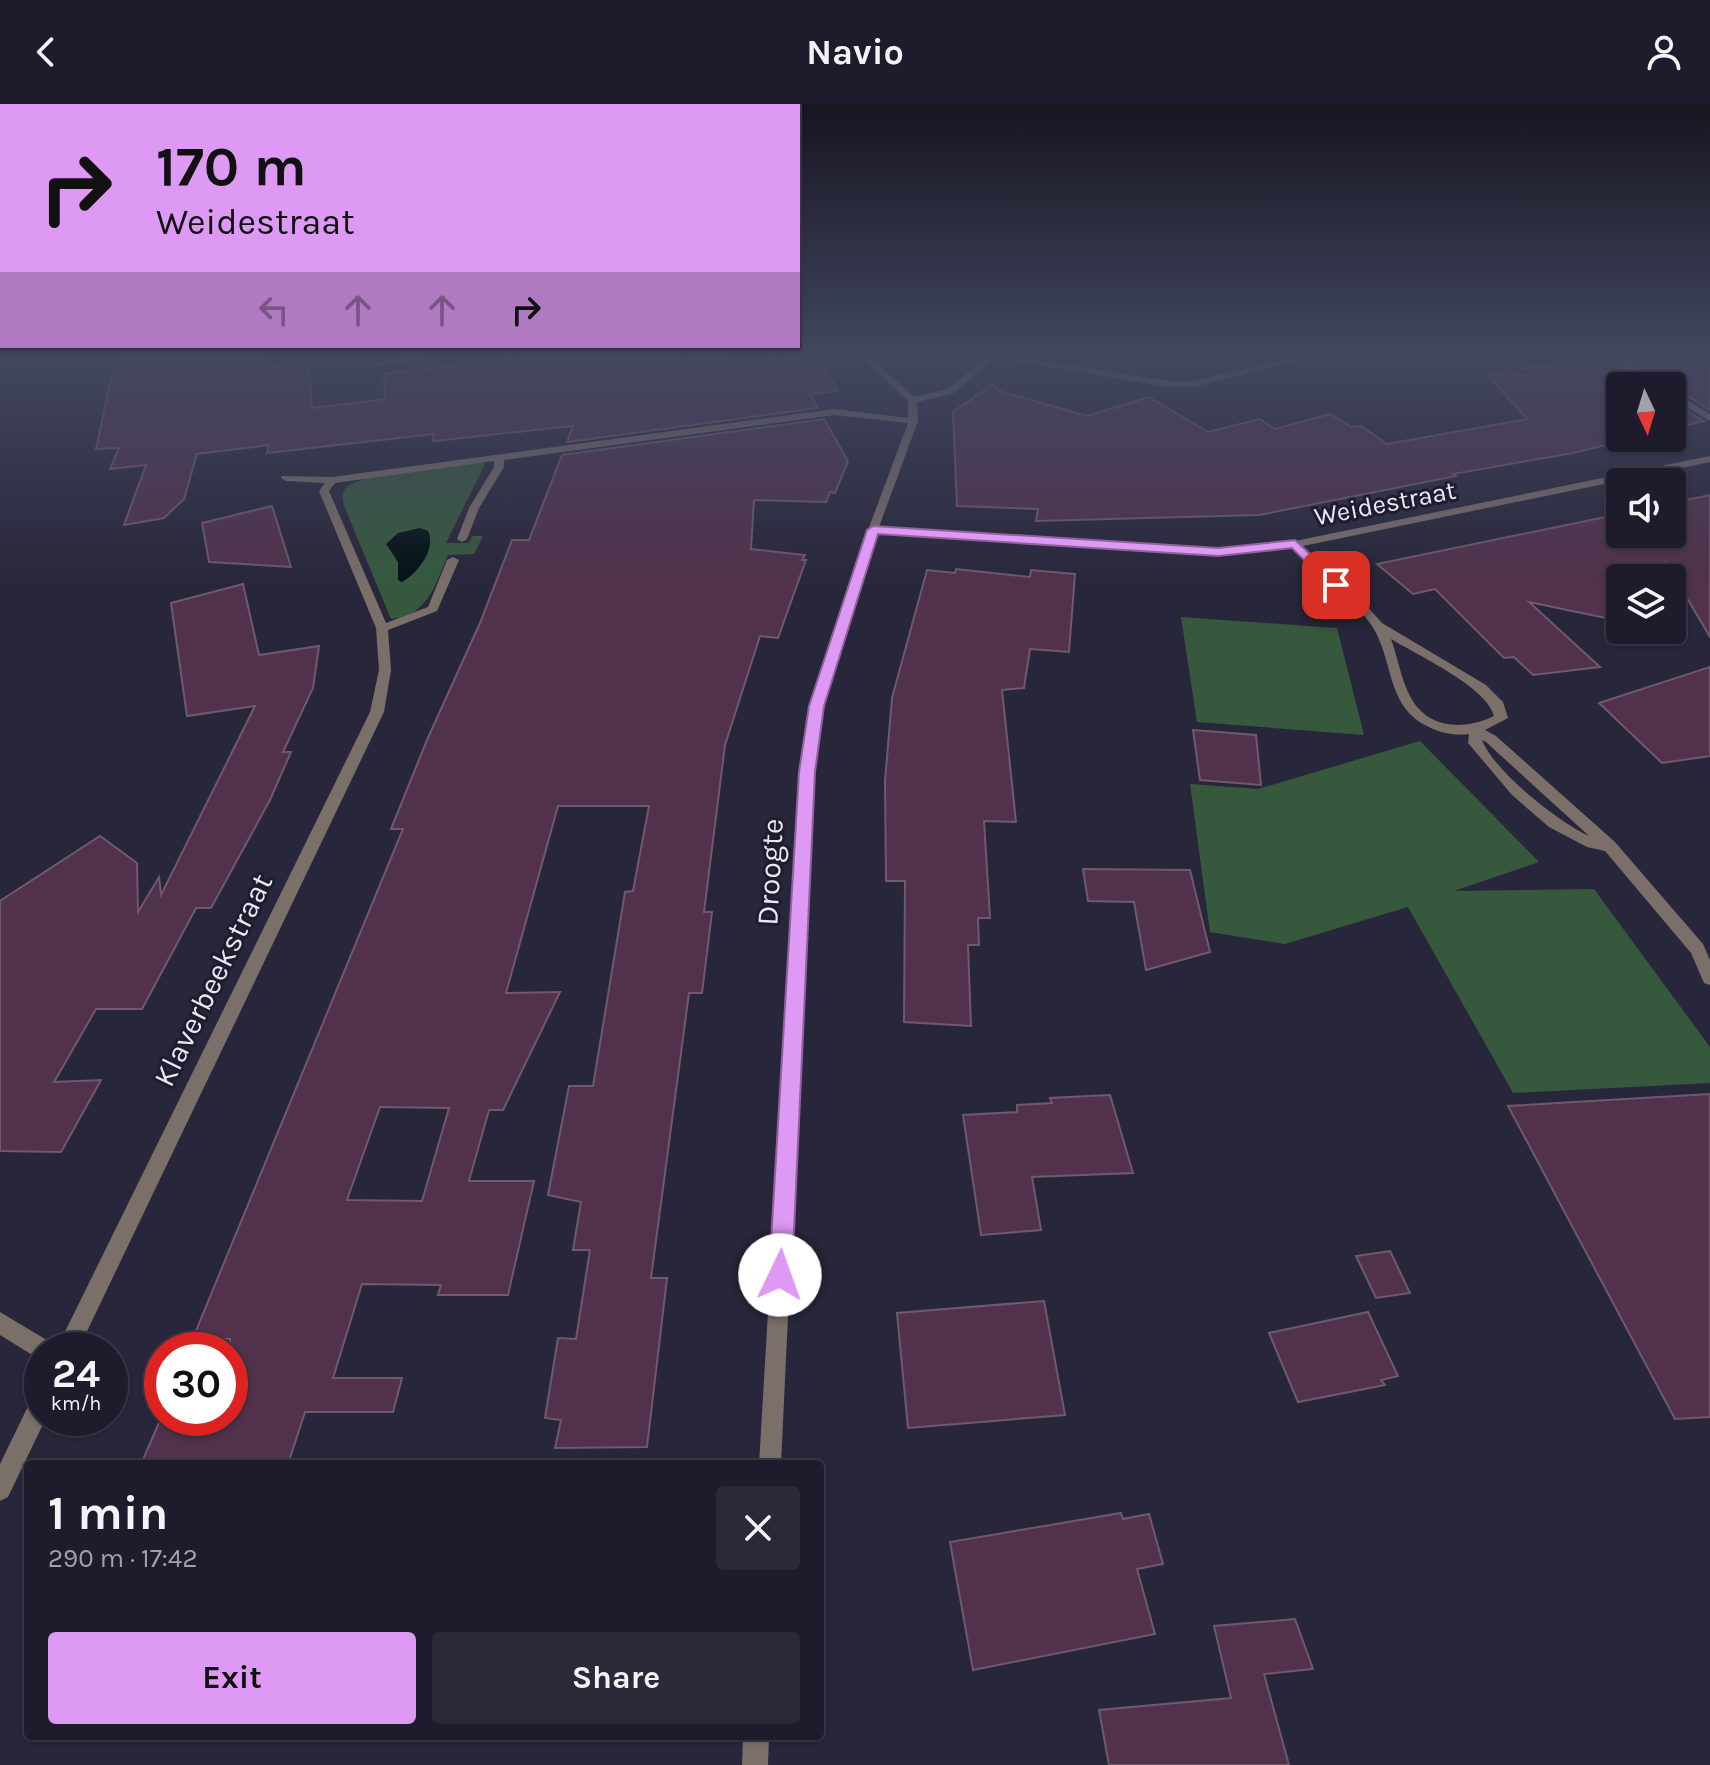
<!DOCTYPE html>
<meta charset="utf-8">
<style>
body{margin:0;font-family:Karla,sans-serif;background:#2b2938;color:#f1f3f6;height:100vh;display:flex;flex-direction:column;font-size:30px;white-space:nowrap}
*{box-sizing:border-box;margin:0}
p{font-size:26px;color:#a1a1a9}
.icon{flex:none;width:44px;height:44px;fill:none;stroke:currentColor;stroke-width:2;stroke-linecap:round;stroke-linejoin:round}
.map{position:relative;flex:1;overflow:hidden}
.side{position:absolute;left:24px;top:1356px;width:800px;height:280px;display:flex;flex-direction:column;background:#1e1c2c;border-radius:8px;box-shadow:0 2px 6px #0004,0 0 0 2px #3c3a48}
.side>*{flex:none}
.guide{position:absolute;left:0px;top:0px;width:800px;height:244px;box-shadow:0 2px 6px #0004,0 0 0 2px #3c3a48;background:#dd99f3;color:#111;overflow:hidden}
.needle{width:52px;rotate:176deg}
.controls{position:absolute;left:1606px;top:268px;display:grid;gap:16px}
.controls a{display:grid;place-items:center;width:80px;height:80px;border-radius:8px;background:#1e1c2c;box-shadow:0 2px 6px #0004,0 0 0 2px #3c3a48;font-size:40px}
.speed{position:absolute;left:24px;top:1228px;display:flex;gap:16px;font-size:40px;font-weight:700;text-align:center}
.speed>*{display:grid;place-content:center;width:104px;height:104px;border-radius:50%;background:#1e1c2c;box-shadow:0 2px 6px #0004,0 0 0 2px #3c3a48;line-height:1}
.speed small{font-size:20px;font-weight:400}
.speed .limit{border:12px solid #d22;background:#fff;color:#111}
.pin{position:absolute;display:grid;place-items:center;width:68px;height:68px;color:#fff;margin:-34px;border-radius:16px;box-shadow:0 4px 12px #0006}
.me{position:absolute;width:88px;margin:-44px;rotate:3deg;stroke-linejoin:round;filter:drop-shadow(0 0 6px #0008)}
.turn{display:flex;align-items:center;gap:28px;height:168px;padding:0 24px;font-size:36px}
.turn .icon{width:104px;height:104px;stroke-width:2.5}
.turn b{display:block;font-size:56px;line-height:68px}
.lanes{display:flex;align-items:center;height:76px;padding:0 24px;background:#0003;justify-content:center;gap:40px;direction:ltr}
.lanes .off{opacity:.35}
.round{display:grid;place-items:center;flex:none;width:84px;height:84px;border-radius:8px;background:#2b2938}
.head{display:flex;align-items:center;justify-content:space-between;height:136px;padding:0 24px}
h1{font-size:48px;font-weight:700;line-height:60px}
.cta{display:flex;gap:16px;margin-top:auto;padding:16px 24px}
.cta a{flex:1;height:92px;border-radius:8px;background:#dd99f3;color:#111;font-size:32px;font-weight:700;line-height:92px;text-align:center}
.cta a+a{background:#2b2938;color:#f1f3f6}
header{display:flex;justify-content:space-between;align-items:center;height:104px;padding:0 24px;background:#1e1c2c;font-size:36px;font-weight:700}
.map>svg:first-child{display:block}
</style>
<header><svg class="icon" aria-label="back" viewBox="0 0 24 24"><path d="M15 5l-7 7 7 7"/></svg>Navio<svg class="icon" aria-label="person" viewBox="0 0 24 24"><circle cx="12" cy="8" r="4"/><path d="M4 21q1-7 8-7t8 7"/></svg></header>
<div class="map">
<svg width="1710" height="1661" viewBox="0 0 1710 1661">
<rect width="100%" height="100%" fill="#28263a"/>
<g fill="#36593e">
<path d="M486,358L446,439H469L472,432H483L474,450L448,451C435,481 428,512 391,515L347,409C344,401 340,393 345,385C358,367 461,362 486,358Z"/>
<polygon points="1181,513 1337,524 1364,631 1197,618"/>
<polygon points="1420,637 1539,758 1454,787 1594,785 1710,943 1710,979 1513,989 1408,803 1285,840 1210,828 1190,680 1258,685"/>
</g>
<path fill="#021214" d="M420,424L428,427C437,445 417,470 402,478L398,476V458L386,440L398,429Z"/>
<g fill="#51314b" stroke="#6e5a6a" stroke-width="2" fill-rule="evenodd">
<polygon points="133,249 262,249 266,264 308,258 312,304 385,295 384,270 560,249 664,249 668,256 725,250 730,260 815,250 838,287 810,290 818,304 567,338 573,322 433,337 434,330 267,349 269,341 197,350 184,395 164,414 124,421 146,361 110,365 119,344 96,345 116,252"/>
<polygon points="1710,249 1710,306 1629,256"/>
<polygon points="1611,257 1649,282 1620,282 1620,334 1634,334 1573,349 1453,370 1456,372 1259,411 1036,417 1038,405 957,402 953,308 992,281 1000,287 1087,312 1149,293 1208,328 1260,315 1275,325 1330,310 1352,323 1361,322 1387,340 1527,315 1487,270 1532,271 1522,264"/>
<polygon points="1672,298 1704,317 1672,325"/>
<path d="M824,315L848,357L835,389L830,388L826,398L754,396L751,445L805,451L802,456H806L778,534L760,532L725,641L704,808H712L702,889H689L651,1174H667L647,1343L555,1344L561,1316L545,1314L558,1234L576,1235L590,1146H573L581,1098L548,1091L569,982H593L625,788L633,787L649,702H558L506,889L560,888L503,1006H489L469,1077H534L508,1191H438L441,1181L362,1180L333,1274H402L393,1308H305L288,1360H141L161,1314H230V1235L193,1234L403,725H391L427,636L480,519L512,436H529L562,351ZM380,1003L449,1004L422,1097L347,1096Z"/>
<polygon points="1710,391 1710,533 1666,458 1612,469 1615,500 1605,499 1620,508 1620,517 1529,498 1600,563 1533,571 1514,553 1504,554 1435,485 1413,490 1377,460 1620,410 1620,430 1672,430 1672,399"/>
<polygon points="272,402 291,463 209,458 202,419"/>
<polygon points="956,465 1030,473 1031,466 1075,470 1069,548 1030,545 1024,584 1002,586 1016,718 984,717 990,814 978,814 979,841 968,841 971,922 904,918 905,777 886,777 885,677 892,594 927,466 955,469"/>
<polygon points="243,480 259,551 319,542 313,584 283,648 291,648 270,696 211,804 196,804 142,905 96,905 54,978 101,976 61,1048 0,1047 0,797 100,732 137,759 138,808 159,773 161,791 255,602 187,612 171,499"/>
<polygon points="1710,563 1710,652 1662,659 1599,599"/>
<polygon points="1193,626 1256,631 1261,681 1200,676"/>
<polygon points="1083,765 1190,766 1210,848 1146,866 1134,798 1088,797"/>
<polygon points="1710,990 1710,1313 1675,1315 1508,1002"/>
<polygon points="1110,991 1133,1069 1032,1073 1041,1126 981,1131 963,1011 1017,1008 1017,1001 1052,999 1050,994"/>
<polygon points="1390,1147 1410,1189 1376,1194 1356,1152"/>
<polygon points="1044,1197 1065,1311 908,1324 897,1209"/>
<polygon points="1368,1208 1398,1272 1381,1276 1385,1281 1298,1298 1269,1229"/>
<polygon points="1121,1409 1123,1415 1149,1410 1163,1460 1137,1465 1155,1530 973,1566 950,1438"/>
<polygon points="1295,1515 1313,1565 1264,1570 1289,1661 1109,1661 1099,1606 1231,1594 1214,1522"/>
</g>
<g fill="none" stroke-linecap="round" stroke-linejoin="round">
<g fill="#7b6f6a" fill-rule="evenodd">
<polygon points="437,249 463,249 376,262 372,259"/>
<polygon points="482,249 501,249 497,252"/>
<path d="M857,249H866L914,293L948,285L991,249L1169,277H1194L1291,254L1295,257L1194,283H1169L996,254L954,289L917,298L918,317L879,423L1218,445L1295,437L1710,352V358L1303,442L1355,489L1382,519L1486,581L1503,598L1508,614L1485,626L1496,632L1615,738L1703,840L1710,856V881L1704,879L1691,849L1605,747L1587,743L1549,723L1512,691L1468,639L1469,630C1455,632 1440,629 1427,622C1386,602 1394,556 1372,522C1352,492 1319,468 1292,444L1218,451L877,429L824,602L814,668L781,1360H759L800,668L810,602L868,426L908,319L834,311L504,356V363L479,404L467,435L462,438L457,435L469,404L494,363V357L335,379L329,387L386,519L428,503L447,456L453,453L459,456L437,507L388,526L391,566L384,608L78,1246H56L370,608L379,566L376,524L319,387L325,379L286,377L281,374L282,372L332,373L834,305L908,314V297ZM1391,535C1417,551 1487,583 1494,612C1466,626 1429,626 1411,594C1401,576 1398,554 1391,535ZM1482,636L1486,638L1589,732C1558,718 1494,667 1482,636Z"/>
<polygon points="1604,249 1614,249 1664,282 1654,282"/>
<polygon points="1672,287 1710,310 1710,317 1672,294"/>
<polygon points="0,1208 50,1238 53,1246 42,1246 42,1257 0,1231"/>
<polygon points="42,1287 42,1314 46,1314 8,1393 0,1397 0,1360 34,1290"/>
<polygon points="743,1632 769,1632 768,1661 742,1661"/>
</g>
</g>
<linearGradient id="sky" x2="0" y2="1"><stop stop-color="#161520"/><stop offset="0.52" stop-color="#424760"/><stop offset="1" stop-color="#424760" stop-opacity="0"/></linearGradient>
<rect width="1710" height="482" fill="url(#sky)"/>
<polygon fill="#dd99f3" stroke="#90639e" stroke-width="2" points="873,422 1218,444 1295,436 1343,481 1332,484 1292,444 1218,452 878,430 824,602 815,668 792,1171 789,1180 780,1183 772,1180 769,1171 799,668 809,602 867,426"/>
<g text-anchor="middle" stroke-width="6" stroke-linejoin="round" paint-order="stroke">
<g font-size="26" fill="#e8e7f4" stroke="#1f1c2f">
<text transform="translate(1385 399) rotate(-11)" y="9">Weidestraat</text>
</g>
<g font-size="30" fill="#e8e7f4" stroke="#1f1c2f">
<text transform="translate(770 768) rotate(-87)" y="10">Droogte</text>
<text transform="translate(213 876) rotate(-64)" y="10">Klaverbeekstraat</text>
</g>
</g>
</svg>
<div class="controls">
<a><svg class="needle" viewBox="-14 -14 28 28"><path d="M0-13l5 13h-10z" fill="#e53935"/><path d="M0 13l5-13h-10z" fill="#a1a1a9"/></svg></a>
<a><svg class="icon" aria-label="sound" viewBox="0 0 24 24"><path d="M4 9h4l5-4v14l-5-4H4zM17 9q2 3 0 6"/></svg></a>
<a><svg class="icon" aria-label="layers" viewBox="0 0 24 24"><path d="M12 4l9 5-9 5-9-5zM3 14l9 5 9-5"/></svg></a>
</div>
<div class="speed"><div>24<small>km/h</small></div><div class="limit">30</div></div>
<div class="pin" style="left:1336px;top:481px;background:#d93025"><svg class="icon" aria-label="arrive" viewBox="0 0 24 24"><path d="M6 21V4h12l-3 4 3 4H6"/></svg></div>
<svg class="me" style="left:780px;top:1171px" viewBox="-20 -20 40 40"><circle r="19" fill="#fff"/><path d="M0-13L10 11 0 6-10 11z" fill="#dd99f3"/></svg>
<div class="guide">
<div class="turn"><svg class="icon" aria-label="right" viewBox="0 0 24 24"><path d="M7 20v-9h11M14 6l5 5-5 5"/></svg><div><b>170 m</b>Weidestraat</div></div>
<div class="lanes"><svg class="icon off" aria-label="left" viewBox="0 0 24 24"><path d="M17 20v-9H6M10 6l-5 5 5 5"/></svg><svg class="icon off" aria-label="ahead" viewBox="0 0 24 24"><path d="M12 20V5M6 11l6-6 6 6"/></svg><svg class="icon off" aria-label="ahead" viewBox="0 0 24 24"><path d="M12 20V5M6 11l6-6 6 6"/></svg><svg class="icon" aria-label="right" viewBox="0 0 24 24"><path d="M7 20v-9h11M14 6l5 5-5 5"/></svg></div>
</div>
<section class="side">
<div class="head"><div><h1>1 min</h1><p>290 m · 17:42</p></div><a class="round"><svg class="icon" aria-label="close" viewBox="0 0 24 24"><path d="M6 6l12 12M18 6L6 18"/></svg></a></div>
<div class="cta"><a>Exit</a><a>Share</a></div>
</section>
</div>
